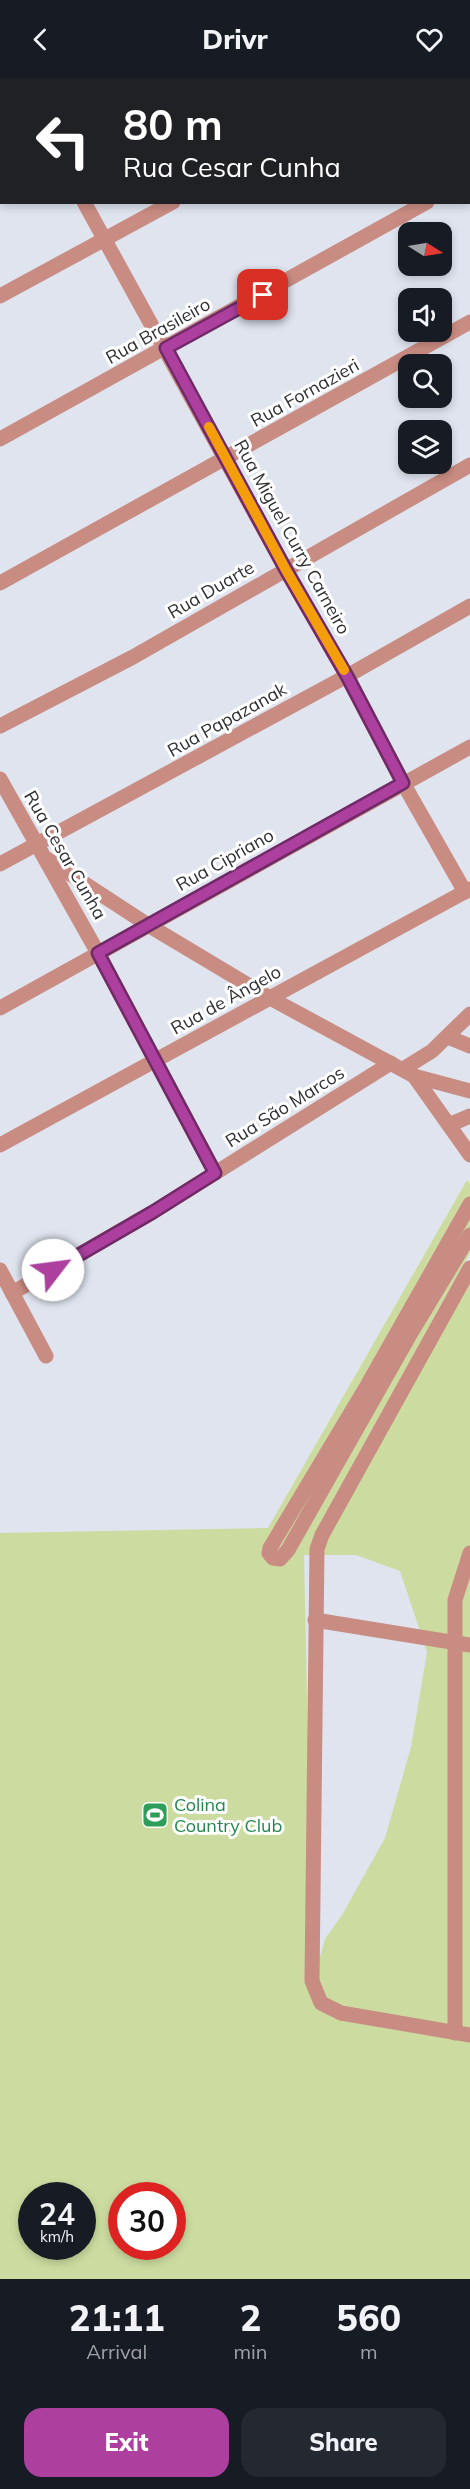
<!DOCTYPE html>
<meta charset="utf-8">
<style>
body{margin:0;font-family:Mulish,sans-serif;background:#242831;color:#f1f3f6;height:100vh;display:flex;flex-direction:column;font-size:22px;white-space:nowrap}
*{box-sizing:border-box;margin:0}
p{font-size:20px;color:#9ea1a6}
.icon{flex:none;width:33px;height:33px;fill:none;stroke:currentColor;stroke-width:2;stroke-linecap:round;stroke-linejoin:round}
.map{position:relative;height:2201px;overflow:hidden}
.details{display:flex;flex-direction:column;background:#171b24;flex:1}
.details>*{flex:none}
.guide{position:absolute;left:0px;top:0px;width:471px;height:126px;box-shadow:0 3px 9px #0003;background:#202124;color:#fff;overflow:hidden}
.needle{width:39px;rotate:101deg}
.fabs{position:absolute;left:398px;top:144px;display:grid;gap:12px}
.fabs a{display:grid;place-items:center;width:54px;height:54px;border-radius:12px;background:#171b24;box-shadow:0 3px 9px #0003;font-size:30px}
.speed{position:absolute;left:18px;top:2104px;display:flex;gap:12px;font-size:30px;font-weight:700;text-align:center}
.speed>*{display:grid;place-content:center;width:78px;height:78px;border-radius:50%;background:#171b24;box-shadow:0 3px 9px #0003;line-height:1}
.speed small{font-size:15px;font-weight:400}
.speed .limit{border:9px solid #d22;background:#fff;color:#111}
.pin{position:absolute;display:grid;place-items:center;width:51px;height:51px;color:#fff;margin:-26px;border-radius:12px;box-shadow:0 3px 9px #0006}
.me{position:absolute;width:66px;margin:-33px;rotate:60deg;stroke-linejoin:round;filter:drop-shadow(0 0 4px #0008)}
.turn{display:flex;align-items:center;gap:21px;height:126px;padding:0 24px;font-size:27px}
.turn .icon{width:78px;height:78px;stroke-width:2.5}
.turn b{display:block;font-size:42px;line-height:51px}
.eta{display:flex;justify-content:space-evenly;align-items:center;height:102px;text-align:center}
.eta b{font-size:36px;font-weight:800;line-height:42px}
.button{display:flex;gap:12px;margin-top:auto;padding:12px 24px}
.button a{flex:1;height:69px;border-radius:18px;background:#ad409f;color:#fff;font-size:24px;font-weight:800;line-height:69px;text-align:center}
.button a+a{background:#242831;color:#f1f3f6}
header{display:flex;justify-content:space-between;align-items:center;height:78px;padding:0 24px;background:#171b24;font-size:27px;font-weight:800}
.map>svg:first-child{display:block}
</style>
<header><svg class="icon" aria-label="back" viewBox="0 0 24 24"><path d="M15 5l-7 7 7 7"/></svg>Drivr<svg class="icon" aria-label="heart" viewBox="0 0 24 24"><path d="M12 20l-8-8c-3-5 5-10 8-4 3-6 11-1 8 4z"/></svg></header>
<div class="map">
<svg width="470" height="2201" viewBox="0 0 470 2201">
<rect width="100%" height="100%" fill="#dfe4ef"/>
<path fill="#ccdca0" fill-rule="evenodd" d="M467,1102L470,1106V1175L430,1246L470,1182V2201H0V1455L268,1450ZM304,1477H356L400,1493L427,1574L411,1669L385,1760L342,1837L325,1861L313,1904ZM32,2118H82V2169H32ZM122,2118H172V2169H122Z"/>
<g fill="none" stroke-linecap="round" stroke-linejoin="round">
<g stroke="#c98c82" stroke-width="15">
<polyline points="15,0 16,2"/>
<polyline points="421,0 421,2"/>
<polyline points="137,2 140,0"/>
<polyline points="396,2 399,0"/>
<polyline points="0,75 2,74"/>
<polyline points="470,89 470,90"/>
<polyline points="470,101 470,100"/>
<polyline points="84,124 286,492 347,598 403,705 465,814"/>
<polyline points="0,218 173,124"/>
<polyline points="0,361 427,124"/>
<polyline points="0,505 470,244"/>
<polyline points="0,648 133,579 470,387"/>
<polyline points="0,701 98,875 215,1095"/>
<polyline points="47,781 148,847 270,920 414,998 470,1013"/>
<polyline points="0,786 347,598 470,528"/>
<polyline points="0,930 470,669"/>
<polyline points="448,959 470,968"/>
<polyline points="403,991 432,973 470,936"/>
<polyline points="414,998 470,1077"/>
<polyline points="449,1047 470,1038"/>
<polyline points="0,1067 470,811"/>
<polyline points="470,1126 368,1306 270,1470 269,1475 273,1480 280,1481 288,1472 408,1260 470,1157"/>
<polyline points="470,1190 322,1457 317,1471 312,1903 321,1925 341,1935 470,1957"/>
<polyline points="0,1192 46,1278"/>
<polyline points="12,1215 153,1134 391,985"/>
<polyline points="315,1542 470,1567"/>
<polyline points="455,1955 455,1522 470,1475"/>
</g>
</g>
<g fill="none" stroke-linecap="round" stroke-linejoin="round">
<defs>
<polyline id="route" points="53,1192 153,1134 215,1095 98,875 403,705 347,598 286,492 166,270 263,217"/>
</defs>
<use href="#route" stroke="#702a67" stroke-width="15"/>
<use href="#route" stroke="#ad409f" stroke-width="10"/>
<polyline stroke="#f59e0b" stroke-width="10" points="209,349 286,492 344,592"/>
</g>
<defs>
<symbol id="stadium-square" viewBox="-11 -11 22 22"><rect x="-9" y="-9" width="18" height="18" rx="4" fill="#2e9e5b" stroke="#fff"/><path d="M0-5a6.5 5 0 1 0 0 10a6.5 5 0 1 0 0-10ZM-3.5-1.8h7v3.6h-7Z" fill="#fff"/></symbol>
</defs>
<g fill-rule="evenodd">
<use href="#stadium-square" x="140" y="1722" width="30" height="30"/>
</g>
<g text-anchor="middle" stroke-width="6" stroke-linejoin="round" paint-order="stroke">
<g font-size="18" fill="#2e3034" stroke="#fff">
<text transform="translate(158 253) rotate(-29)" y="6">Rua Brasileiro</text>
<text transform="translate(305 315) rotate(-29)" y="6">Rua Fornazieri</text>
<text transform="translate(292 459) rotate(61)" y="6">Rua Miguel Curry Carneiro</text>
<text transform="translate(211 512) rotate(-30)" y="6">Rua Duarte</text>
<text transform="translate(227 642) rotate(-29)" y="6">Rua Papazanak</text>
<text transform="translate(65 777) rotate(60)" y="6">Rua Cesar Cunha</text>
<text transform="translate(225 782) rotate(-29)" y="6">Rua Cipriano</text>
<text transform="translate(226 922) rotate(-29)" y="6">Rua de Ângelo</text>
<text transform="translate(285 1029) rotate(-32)" y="6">Rua São Marcos</text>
</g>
<g font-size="18" fill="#27864d" stroke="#fff" text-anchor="start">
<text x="174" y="1733">Colina<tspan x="174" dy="21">Country Club</tspan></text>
</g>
</g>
</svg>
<div class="fabs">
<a><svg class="needle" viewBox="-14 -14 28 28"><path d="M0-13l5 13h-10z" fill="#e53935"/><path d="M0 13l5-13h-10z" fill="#9ea1a6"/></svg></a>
<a><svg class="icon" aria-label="sound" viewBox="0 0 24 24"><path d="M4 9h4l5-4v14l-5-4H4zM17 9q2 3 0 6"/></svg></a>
<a><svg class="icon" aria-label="search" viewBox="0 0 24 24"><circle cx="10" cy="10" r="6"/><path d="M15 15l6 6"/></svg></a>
<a><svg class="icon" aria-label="layers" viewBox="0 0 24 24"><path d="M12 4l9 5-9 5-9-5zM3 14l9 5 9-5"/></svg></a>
</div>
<div class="speed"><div>24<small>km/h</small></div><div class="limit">30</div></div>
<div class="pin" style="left:263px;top:217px;background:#d93025"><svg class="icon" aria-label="arrive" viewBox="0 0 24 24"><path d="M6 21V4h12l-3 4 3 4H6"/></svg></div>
<svg class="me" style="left:53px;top:1192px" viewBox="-20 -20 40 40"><circle r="19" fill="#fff"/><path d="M0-13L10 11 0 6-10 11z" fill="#ad409f"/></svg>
<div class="guide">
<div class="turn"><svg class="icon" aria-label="left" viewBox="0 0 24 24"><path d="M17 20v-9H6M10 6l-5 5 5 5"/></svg><div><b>80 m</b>Rua Cesar Cunha</div></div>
</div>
</div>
<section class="details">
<div class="eta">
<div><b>21:11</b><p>Arrival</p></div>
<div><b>2</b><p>min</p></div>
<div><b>560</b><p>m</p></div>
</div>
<div class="button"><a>Exit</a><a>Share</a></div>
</section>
